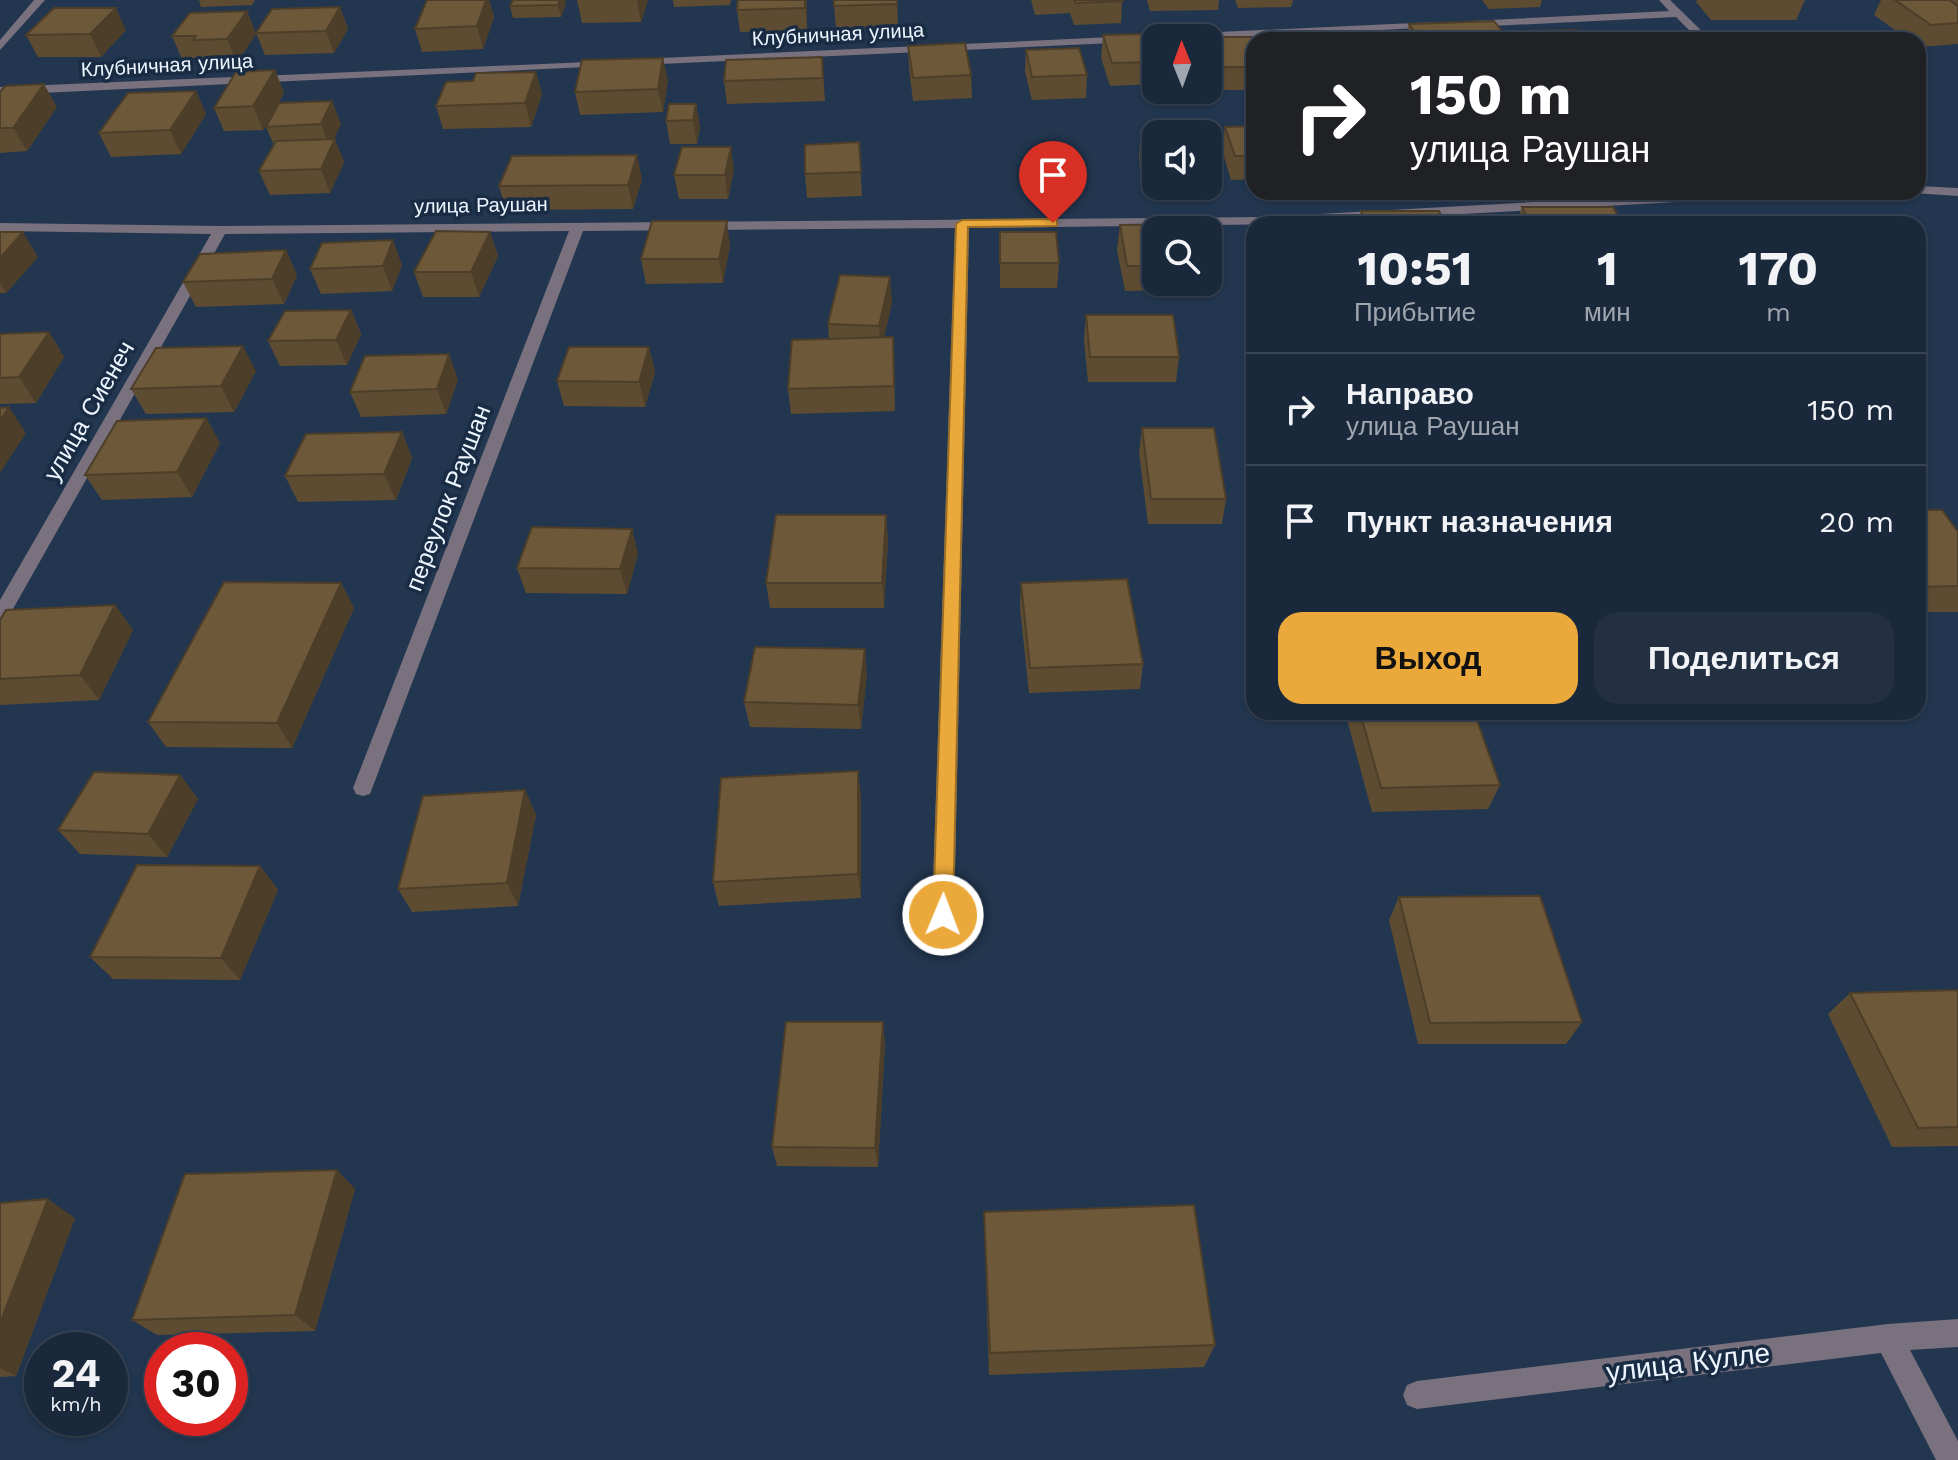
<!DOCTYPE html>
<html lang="ru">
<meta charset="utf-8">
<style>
body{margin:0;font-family:"Work Sans",sans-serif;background:#233042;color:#f1f3f6;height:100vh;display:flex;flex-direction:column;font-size:30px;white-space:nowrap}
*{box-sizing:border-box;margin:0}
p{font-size:26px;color:#9fa6af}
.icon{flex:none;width:44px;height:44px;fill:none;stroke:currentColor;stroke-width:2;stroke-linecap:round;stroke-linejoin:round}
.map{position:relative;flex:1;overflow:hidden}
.details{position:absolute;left:1246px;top:216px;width:680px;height:504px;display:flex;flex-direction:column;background:#1a283b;border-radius:24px;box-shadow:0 2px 6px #0004,0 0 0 2px #384455}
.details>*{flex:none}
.hud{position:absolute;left:1246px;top:32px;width:680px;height:168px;border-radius:24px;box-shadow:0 2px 6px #0004,0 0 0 2px #384455;background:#202124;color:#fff;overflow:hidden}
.needle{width:52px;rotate:359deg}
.tools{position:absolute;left:1142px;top:24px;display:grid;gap:16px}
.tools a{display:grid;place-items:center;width:80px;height:80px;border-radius:16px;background:#1a283b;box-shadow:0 2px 6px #0004,0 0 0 2px #384455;font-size:40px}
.speed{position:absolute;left:24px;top:1332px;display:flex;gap:16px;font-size:40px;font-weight:700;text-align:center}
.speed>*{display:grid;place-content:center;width:104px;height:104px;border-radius:50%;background:#1a283b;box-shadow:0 2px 6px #0004,0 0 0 2px #384455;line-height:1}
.speed small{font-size:20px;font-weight:400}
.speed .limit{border:12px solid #d22;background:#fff;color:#111}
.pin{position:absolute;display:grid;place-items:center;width:68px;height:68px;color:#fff;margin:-82px -34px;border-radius:50% 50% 50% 0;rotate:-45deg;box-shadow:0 0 8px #0007}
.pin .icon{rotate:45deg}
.me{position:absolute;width:88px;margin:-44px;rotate:1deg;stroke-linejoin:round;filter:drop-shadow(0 0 6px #0008)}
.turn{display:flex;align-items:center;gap:28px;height:168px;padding:0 32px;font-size:36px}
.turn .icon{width:104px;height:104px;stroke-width:2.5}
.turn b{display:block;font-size:56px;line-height:68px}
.eta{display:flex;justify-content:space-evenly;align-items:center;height:136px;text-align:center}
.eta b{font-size:48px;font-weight:700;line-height:56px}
.action{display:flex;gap:16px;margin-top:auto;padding:16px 32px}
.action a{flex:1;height:92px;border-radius:24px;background:#eca93b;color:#111;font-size:32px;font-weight:700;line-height:92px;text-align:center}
.action a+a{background:#233042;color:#f1f3f6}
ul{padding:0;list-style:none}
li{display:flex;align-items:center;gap:24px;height:112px;padding:0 32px;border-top:2px solid #384455}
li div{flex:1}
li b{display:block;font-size:30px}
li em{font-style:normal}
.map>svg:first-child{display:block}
</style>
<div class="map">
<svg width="1958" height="1460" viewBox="0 0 1958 1460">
<rect width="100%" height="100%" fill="#22364f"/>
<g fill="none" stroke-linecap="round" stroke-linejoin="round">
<g fill="#7a717e" fill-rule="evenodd">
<polygon points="34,0 45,0 0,50 0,40"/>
<polygon points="1659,0 1670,0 1711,40 1699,40 1676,17 1470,27 1465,24 1470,21 1669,11"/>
<polygon points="1435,22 1439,23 1439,27 1208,39 1156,38 1156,41 639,65 633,62 639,59"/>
<polygon points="611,61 613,63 607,66 0,95 0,87"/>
<polygon points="1918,186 1958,188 1958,196 1913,193 1918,192"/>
<polygon points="1713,192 1791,192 1784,196 1284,224 969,228 954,915 951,922 943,925 935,922 932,915 955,228 583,231 370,794 363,796 356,794 353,788 569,231 225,234 9,616 0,623 0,600 211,234 0,231 0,223 220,226 1265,217"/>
<polygon points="1958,1319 1958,1347 1910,1350 1958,1441 1958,1460 1936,1460 1881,1353 1417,1409 1407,1405 1403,1395 1407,1385 1417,1381 1888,1324"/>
</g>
</g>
<g fill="#5e4c32">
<polygon points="199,0 255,0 252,5 201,7"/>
<polygon points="427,0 489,0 494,17 483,49 422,52 415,29"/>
<polygon points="513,0 565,0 566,3 561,17 513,18 510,6"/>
<polygon points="577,0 648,0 641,22 582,23"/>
<polygon points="673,0 731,0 730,5 674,7"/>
<polygon points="897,0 898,26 836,28 834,6"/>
<polygon points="1031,0 1122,0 1121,23 1074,25 1070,13 1035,15"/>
<polygon points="1147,0 1219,0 1218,10 1150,11"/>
<polygon points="1235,0 1293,0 1291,7 1238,8"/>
<polygon points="1482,0 1542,0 1540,7 1489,9"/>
<polygon points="1697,0 1805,0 1796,20 1711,20 1696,2"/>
<polygon points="1881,0 1958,0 1958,44 1920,47 1918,46 1918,40 1909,40 1874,15"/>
<polygon points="807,6 807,30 740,32 737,10"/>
<polygon points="340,7 348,29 334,53 265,55 256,33"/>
<polygon points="247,11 256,34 237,62 203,63 201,58 182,59 172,36"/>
<polygon points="1409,24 1509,40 1405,40"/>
<polygon points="126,30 101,57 38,57 26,35"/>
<polygon points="1522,31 1586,40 1519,40"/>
<polygon points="1103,35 1145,40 1156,39 1156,84 1110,86 1101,58"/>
<polygon points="1210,37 1254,40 1254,90 1216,90 1208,63"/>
<polygon points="908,46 971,75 972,98 913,101 909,68"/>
<polygon points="1026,50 1087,75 1086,98 1032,100 1025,72"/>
<polygon points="822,57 825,101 727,104 724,81"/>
<polygon points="275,70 284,93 263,130 224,131 214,108"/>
<polygon points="536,72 542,94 531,127 443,129 436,106 473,81"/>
<polygon points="668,80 663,112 580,115 575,92"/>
<polygon points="196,91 206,114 181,154 111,157 99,133"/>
<polygon points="0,92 57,107 27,151 0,153"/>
<polygon points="696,104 700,127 697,144 670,144 666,121"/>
<polygon points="341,124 334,139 344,162 330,193 270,195 259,171 274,145 266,127"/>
<polygon points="1254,126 1254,179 1231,180 1222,150 1225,127"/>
<polygon points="1141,131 1156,134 1156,186 1185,186 1184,188 1141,187 1139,155"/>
<polygon points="859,142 862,196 807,198 805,174"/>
<polygon points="734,170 728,199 679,199 674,175"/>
<polygon points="642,179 633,209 506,210 499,186"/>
<polygon points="1522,207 1531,224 1516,224"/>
<polygon points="1361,211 1445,224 1358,224"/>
<polygon points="1120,225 1156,230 1156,282 1184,282 1182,290 1125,291 1117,250"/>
<polygon points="0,232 38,257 6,293 0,293"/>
<polygon points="490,232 498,256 479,297 423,297 414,272"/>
<polygon points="1000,232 1059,263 1057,288 1000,288"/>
<polygon points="730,245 723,283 646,284 641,259"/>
<polygon points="286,250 297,275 284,304 196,307 183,282"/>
<polygon points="402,265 392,291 321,294 310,269"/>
<polygon points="892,302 884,337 894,362 895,411 791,414 788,389 829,339 828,324"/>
<polygon points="351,310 361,334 347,365 280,366 268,341"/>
<polygon points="1086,315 1179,357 1176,382 1088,382 1084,340"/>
<polygon points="49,332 64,357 36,403 0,404 0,334"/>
<polygon points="649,347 655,372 645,407 564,406 557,381"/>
<polygon points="256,371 234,412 146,414 131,389"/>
<polygon points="458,379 446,414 361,417 350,392"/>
<polygon points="206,418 220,443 192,497 102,500 85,475"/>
<polygon points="1142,428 1226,499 1222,524 1148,524 1139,453"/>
<polygon points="402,432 412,458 396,500 298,502 285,476"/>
<polygon points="1918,510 1958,532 1958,612 1918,612"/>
<polygon points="886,515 888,541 884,608 770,608 766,583"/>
<polygon points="632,529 638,554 627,594 526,593 517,568"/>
<polygon points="341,583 354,608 292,748 166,747 148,722"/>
<polygon points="1021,583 1143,664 1140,689 1029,693 1020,608"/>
<polygon points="115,605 133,630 99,700 0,705 0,620"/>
<polygon points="867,674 861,729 750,727 744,702"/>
<polygon points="1345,712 1474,712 1500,785 1488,809 1372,812"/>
<polygon points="180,775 198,799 167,857 80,854 58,830"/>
<polygon points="525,790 536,815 518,906 412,912 398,889"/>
<polygon points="861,795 861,898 719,906 713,882"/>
<polygon points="260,866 278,890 240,980 113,979 90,957"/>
<polygon points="1399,897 1582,1022 1566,1044 1418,1044 1389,920"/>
<polygon points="1958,990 1958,1146 1892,1147 1828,1014 1850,993"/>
<polygon points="883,1022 885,1044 878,1167 777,1166 772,1147"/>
<polygon points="355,1189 315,1331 157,1335 132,1320"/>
<polygon points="0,1203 75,1218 16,1376 0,1377"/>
<polygon points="984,1212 1215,1345 1204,1367 989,1375"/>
</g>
<g fill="#4c3e29">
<polygon points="486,0 489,0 494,17 483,49 477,26"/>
<polygon points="560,0 565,0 566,3 561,17 558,5"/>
<polygon points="637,0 648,0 641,22"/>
<polygon points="805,0 807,0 807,30"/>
<polygon points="340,7 348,29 334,53 326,31"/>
<polygon points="116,8 126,30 101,57 90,34"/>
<polygon points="247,11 256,34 237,62 227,39"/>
<polygon points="663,58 668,80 663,112 658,89"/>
<polygon points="275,70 284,93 263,130 253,106"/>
<polygon points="536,72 542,94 531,127 525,103"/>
<polygon points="44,84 57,107 27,151 13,128"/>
<polygon points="196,91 206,114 181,154 170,130"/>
<polygon points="332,101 341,124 330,148 321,124"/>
<polygon points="696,104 700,127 697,144 693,120"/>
<polygon points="335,139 344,162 330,193 321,169"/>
<polygon points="731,147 734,170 728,199 725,175"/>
<polygon points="637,155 642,179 633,209 628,185"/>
<polygon points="727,221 730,245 723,283 719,259"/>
<polygon points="23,232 38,257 6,293 0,283 0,258"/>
<polygon points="490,232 498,256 479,297 471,272"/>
<polygon points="393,240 402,265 392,291 383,266"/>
<polygon points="286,250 297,275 284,304 272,279"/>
<polygon points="890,277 892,302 881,351 879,326"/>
<polygon points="351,310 361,334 347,365 336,340"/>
<polygon points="49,332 64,357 36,403 19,377"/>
<polygon points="243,346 256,371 234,412 221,386"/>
<polygon points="649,347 655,372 645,407 639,382"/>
<polygon points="449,354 458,379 446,414 437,389"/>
<polygon points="9,407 26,433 0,473 0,421"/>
<polygon points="206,418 220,443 192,497 177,472"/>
<polygon points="402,432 412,458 396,500 384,474"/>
<polygon points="886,515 888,541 884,608 882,583"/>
<polygon points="632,529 638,554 627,594 620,569"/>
<polygon points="341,583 354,608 292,748 277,723"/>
<polygon points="115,605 133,630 99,700 80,675"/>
<polygon points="865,649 867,674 861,729 858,705"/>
<polygon points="858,771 861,795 861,898 858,874"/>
<polygon points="180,775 198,799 167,857 148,834"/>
<polygon points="525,790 536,815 518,906 507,883"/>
<polygon points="260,866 278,890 240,980 221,958"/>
<polygon points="883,1022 885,1044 878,1167 875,1148"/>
<polygon points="337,1170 355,1189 315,1331 295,1315"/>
<polygon points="48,1199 75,1218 16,1376 0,1368 0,1323"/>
</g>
<g fill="#6d583a" stroke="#4c3e29" stroke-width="2">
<polygon points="427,0 486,0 477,26 415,29"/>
<polygon points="513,0 560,0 558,5 510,6"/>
<polygon points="738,0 805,0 805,8 737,10"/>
<polygon points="834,0 897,0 897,4 834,6"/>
<polygon points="1074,0 1122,0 1123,1 1076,3"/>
<polygon points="1895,0 1949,0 1958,6 1958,23 1931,25"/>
<polygon points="340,7 326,31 256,33 272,9"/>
<polygon points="54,8 116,8 90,34 26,35"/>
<polygon points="247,11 227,39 193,40 196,36 172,36 190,13"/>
<polygon points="1494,21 1509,40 1420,40 1409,24"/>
<polygon points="1577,30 1586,40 1528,40 1522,31"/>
<polygon points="1347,31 1353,40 1285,40 1282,35"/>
<polygon points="1143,34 1145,40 1156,39 1156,62 1112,63 1103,35"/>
<polygon points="1210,37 1270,37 1271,40 1254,40 1254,67 1219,67"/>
<polygon points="965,43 971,75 913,78 908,46"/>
<polygon points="1079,48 1087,75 1032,77 1026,50"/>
<polygon points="822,57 823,78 724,81 726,60"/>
<polygon points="663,58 658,89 575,92 582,60"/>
<polygon points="275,70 253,106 214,108 236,72"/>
<polygon points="536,72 525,103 436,106 446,82 473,81 476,73"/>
<polygon points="44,84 13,128 0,128 0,92 5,86"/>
<polygon points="196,91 170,130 99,133 128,93"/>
<polygon points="332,101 321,124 266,127 279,103"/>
<polygon points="669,104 696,104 693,120 666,121"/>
<polygon points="1254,126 1254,156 1235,156 1225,127"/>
<polygon points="1141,131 1184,132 1184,134 1156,134 1156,163 1143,163"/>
<polygon points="335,139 321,169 259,171 276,141"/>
<polygon points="859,142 861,172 805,174 805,145"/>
<polygon points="682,147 731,147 725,175 674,175"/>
<polygon points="637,155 628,185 499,186 512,156"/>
<polygon points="1522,207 1613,207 1623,224 1531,224"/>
<polygon points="1361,211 1439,211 1445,224 1366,224"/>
<polygon points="652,221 727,221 719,259 641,259"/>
<polygon points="1176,224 1177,230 1156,230 1156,266 1127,266 1120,225"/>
<polygon points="436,231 490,232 471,272 414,272"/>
<polygon points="0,232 23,232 0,258"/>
<polygon points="1000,232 1056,232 1059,263 1000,263"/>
<polygon points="393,240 383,266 310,269 322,243"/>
<polygon points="286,250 272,279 183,282 200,254"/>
<polygon points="840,275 890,277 879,326 828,324"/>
<polygon points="351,310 336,340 268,341 285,311"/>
<polygon points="1086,315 1173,315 1179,357 1090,357"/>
<polygon points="49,332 19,377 0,378 0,334"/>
<polygon points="893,337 894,386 788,389 792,340"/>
<polygon points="243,346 221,386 131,389 156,348"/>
<polygon points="569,347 649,347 639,382 557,381"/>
<polygon points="449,354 437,389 350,392 365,356"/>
<polygon points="9,407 0,421 0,408"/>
<polygon points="206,418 177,472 85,475 117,421"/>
<polygon points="1142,428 1214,428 1226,499 1151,499"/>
<polygon points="402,432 384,474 285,476 306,434"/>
<polygon points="1918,510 1942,510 1958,532 1958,586 1918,587"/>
<polygon points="776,515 886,515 882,583 766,583"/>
<polygon points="532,527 632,529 620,569 517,568"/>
<polygon points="1127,579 1143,664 1030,668 1021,583"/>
<polygon points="224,582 341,583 277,723 148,722"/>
<polygon points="115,605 80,675 0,679 0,620 6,610"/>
<polygon points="755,647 865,649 858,705 744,702"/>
<polygon points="1360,712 1474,712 1500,785 1381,788"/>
<polygon points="858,771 858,874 713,882 721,778"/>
<polygon points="94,772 180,775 148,834 58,830"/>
<polygon points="525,790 507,883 398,889 423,796"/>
<polygon points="137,865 260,866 221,958 90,957"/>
<polygon points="1540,896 1582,1022 1430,1023 1399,897"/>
<polygon points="1958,990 1958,1127 1918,1128 1850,993"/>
<polygon points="786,1022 883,1022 875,1148 772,1147"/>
<polygon points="337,1170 295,1315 132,1320 185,1174"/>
<polygon points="48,1199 0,1323 0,1203"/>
<polygon points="1194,1205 1215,1345 990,1353 984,1212"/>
</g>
<polygon fill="#eca93b" stroke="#996e26" stroke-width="2" points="1053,219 1057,220 1057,226 968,227 953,915 950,921 943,924 936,921 933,915 956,224 962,220"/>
<g text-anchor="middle" stroke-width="7" stroke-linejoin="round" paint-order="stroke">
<g font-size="20" fill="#edf5ff" stroke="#192c44">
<text transform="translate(838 34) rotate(-3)" y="7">Клубничная улица</text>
<text transform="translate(167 65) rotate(-3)" y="7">Клубничная улица</text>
<text transform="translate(481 205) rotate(-1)" y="7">улица Раушан</text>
</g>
<g font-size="24" fill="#edf5ff" stroke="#192c44">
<text transform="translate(89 411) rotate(-60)" y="8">улица Сиенеч</text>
<text transform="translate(448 498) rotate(-69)" y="8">переулок Раушан</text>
</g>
<g font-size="28" fill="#edf5ff" stroke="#192c44">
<text transform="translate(1688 1362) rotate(-7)" y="10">улица Кулле</text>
</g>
</g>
</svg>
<div class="tools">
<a><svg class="needle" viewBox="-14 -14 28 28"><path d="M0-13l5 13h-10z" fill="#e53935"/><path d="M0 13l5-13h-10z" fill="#9fa6af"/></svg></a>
<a><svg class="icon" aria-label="sound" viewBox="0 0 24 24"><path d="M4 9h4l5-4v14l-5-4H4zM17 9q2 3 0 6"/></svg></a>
<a><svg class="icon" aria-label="search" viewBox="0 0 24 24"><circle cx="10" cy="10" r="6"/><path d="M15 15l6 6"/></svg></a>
</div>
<div class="speed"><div>24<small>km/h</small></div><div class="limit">30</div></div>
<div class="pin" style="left:1053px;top:223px;background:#d93025"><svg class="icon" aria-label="arrive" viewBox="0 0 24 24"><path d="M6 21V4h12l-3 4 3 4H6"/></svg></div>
<svg class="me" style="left:943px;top:915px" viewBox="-20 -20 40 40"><circle r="17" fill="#eca93b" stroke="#fff" stroke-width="3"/><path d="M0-11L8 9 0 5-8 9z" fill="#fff"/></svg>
<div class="hud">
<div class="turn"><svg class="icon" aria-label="right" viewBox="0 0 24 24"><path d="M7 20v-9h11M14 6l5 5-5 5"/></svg><div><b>150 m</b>улица Раушан</div></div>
</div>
<section class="details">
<div class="eta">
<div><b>10:51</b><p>Прибытие</p></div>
<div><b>1</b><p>мин</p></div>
<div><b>170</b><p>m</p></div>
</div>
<ul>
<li><svg class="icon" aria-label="right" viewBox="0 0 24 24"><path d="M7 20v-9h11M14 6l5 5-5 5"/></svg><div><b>Направо</b><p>улица Раушан</p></div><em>150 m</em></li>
<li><svg class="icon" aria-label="arrive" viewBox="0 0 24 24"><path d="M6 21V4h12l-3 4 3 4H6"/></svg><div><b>Пункт назначения</b></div><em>20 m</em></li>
</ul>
<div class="action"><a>Выход</a><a>Поделиться</a></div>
</section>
</div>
